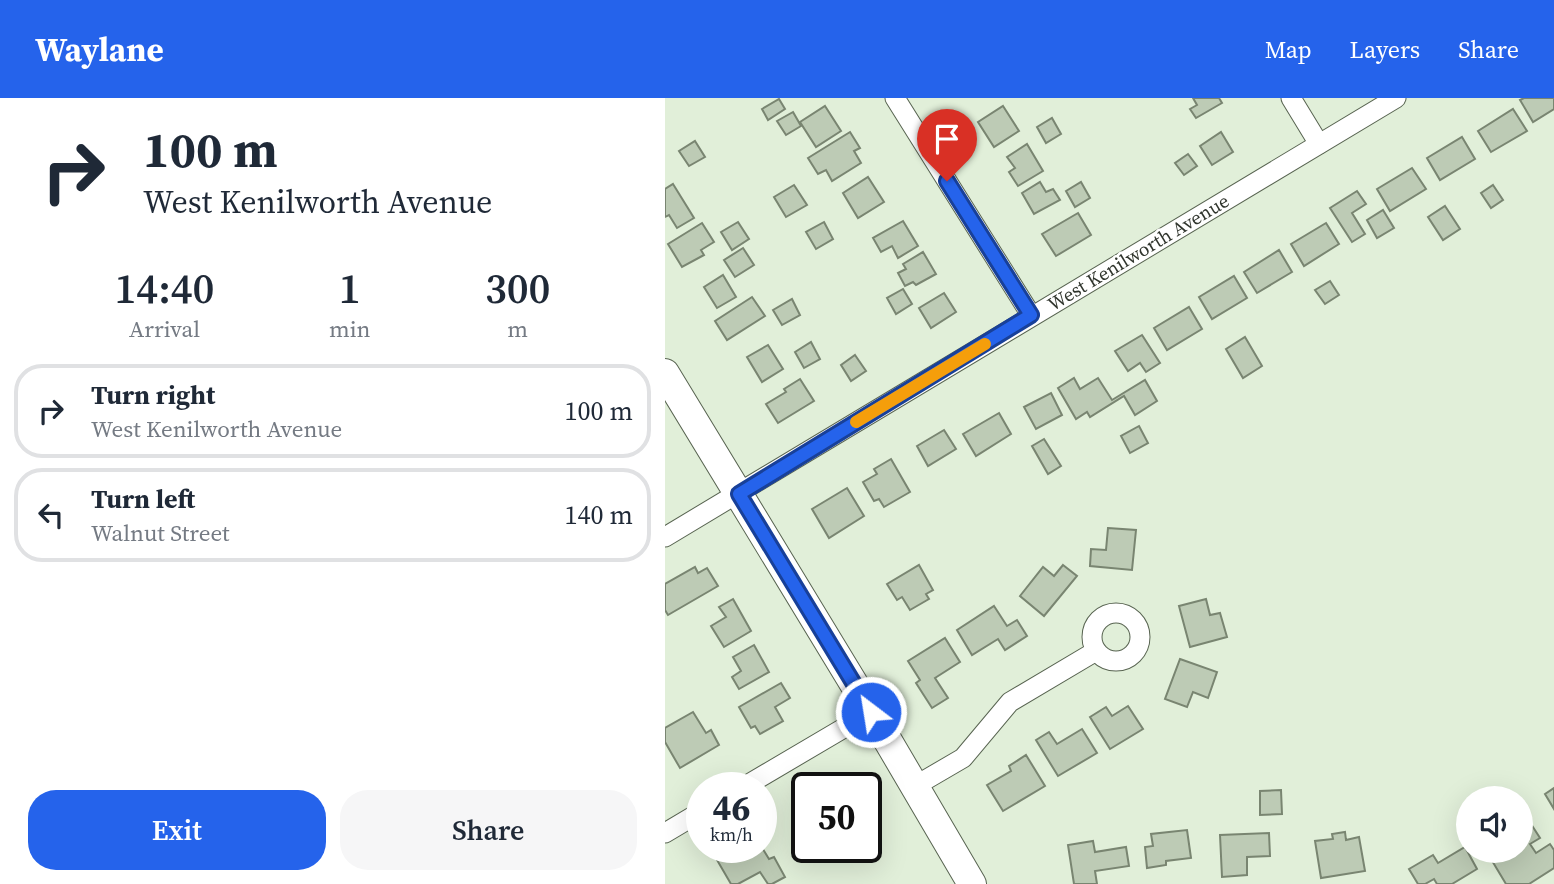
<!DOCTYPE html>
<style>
body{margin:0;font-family:"Source Serif 4",serif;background:#f6f6f7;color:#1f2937;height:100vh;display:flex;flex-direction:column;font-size:26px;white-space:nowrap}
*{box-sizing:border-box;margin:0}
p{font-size:23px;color:#747a83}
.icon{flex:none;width:38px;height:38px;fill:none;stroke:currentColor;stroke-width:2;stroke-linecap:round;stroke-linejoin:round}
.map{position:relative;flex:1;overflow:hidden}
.drawer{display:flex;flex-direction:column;background:#fff;width:665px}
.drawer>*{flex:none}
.top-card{background:#fff;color:#1f2937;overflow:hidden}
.tools{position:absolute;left:791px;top:688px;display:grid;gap:14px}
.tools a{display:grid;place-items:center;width:77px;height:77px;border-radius:50%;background:#fff;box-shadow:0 7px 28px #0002;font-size:35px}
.speed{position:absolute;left:21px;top:674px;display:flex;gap:14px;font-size:35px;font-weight:700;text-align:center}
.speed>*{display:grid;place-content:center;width:91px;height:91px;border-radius:50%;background:#fff;box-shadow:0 7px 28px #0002;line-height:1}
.speed small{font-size:18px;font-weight:400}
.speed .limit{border:4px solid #111;border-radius:10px;background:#fff;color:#111}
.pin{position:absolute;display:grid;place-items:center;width:60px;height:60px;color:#fff;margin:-72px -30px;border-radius:50% 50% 50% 0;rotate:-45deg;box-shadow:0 0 7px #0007}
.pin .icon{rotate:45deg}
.me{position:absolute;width:77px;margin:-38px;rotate:329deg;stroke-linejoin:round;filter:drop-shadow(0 0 5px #0008)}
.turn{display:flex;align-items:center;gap:24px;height:147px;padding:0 28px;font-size:32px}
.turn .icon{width:91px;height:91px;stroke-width:2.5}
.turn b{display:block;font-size:49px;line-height:60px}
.eta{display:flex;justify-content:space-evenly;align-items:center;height:119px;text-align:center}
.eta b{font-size:42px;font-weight:600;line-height:49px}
.primary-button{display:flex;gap:14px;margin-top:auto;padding:14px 28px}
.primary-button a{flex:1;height:80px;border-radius:28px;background:#2563eb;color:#fff;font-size:28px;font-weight:600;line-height:80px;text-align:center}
.primary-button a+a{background:#f6f6f7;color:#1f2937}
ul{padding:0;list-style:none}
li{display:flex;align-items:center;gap:21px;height:94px;margin:0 14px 10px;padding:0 14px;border:4px solid #e0e1e3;border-radius:28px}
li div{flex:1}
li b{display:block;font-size:26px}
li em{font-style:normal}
header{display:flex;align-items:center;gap:42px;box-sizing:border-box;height:98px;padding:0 35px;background:#2563eb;color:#fff}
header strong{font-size:33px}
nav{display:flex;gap:38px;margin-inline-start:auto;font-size:24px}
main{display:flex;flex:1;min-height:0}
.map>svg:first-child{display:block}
</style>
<header>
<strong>Waylane</strong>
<nav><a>Map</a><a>Layers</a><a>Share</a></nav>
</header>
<main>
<section class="drawer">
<div class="top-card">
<div class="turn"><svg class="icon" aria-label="right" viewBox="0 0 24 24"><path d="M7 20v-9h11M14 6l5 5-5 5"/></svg><div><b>100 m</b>West Kenilworth Avenue</div></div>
</div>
<div class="eta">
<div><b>14:40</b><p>Arrival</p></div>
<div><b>1</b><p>min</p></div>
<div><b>300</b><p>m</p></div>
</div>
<ul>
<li><svg class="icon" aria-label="right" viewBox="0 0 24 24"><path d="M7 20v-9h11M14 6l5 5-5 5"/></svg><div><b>Turn right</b><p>West Kenilworth Avenue</p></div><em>100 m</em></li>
<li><svg class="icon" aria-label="left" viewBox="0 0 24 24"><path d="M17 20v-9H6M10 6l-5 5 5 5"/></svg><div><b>Turn left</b><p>Walnut Street</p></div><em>140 m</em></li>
</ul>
<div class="primary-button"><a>Exit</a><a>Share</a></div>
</section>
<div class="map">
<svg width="889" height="786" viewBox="0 0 889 786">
<rect width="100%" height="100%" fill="#e1efd9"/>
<g fill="#bdcbb5" stroke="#798571" stroke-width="2">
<polygon points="528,0 554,0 557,5 531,20 525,11 532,7"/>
<polygon points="859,0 889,0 889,11 868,24 855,2"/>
<polygon points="114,1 120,11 103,22 97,11"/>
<polygon points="160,8 176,33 151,49 135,24"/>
<polygon points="338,8 354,33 329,49 313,24"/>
<polygon points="848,11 862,33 826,54 813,33"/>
<polygon points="128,14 136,28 121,37 112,23"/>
<polygon points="387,20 396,36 381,45 372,29"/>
<polygon points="185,34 195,50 189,53 196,65 167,83 161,72 153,76 143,60"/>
<polygon points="556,34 568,54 547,67 535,48"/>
<polygon points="797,39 810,61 775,82 762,60"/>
<polygon points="30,43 40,59 24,68 14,53"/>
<polygon points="362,46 378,73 353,88 344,74 350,70 342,59"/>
<polygon points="523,56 532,68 519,77 510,65"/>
<polygon points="747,70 761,91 725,113 712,91"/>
<polygon points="203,79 219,104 193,120 178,95"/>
<polygon points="375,84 381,94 388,91 395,102 369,116 357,95"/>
<polygon points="416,84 425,100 410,109 401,93"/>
<polygon points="8,86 29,120 12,130 4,117 0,119 0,91"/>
<polygon points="129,87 142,107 121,119 109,99"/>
<polygon points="828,87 838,102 826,110 816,95"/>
<polygon points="692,93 701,106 687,115 700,136 687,144 665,110"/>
<polygon points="780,108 795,131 778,142 763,119"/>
<polygon points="718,112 729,130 712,140 702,122"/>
<polygon points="413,115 426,137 391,158 377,136"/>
<polygon points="238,123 253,148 233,160 227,148 216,154 208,140"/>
<polygon points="73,124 84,141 67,152 56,134"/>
<polygon points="159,124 168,141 151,151 141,134"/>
<polygon points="37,125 49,144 36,152 39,157 17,169 3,146"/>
<polygon points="661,125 674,146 639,168 626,146"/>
<polygon points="78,150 89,167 70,179 59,162"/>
<polygon points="614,152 627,174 592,195 579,174"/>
<polygon points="258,154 271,176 251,187 248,184 240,188 233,175 241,171 238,166"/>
<polygon points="58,177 71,199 52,210 39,189"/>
<polygon points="569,178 582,200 547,221 534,199"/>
<polygon points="665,183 674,197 660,206 650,192"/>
<polygon points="238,191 247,206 231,216 222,200"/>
<polygon points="279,195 291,214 266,230 254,210"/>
<polygon points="87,199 100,218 62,242 50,223"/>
<polygon points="127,201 135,217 117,227 108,212"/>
<polygon points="524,209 537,231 502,252 489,230"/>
<polygon points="477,237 495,265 481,274 475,265 463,273 450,253"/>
<polygon points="580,239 597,268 578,280 561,251"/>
<polygon points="146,244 155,261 139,270 130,254"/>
<polygon points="103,247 118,271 97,284 82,259"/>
<polygon points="190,257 201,273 186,283 176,267"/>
<polygon points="409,280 415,291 433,280 447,302 480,282 492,303 470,317 459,298 425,319 422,314 411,321 393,290"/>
<polygon points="135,281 149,303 113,325 101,306 121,294 119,291"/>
<polygon points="386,295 397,317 371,331 359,309"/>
<polygon points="334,315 346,336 311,358 298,336"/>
<polygon points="474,328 483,345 465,355 456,338"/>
<polygon points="279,332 291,351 263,368 252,348"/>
<polygon points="379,341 396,368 383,376 367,348"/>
<polygon points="226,361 245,394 219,409 214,401 209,403 198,384 212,376 209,371"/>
<polygon points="182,390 199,418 164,440 147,411"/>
<polygon points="443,430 471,432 467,472 425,468 426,451 441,452"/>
<polygon points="254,467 268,492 261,496 264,501 245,512 237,499 232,502 222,486"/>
<polygon points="398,467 412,478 379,518 355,498 378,469 389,478"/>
<polygon points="30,469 33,475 42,470 53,488 3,517 0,512 0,486"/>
<polygon points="68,501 86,533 59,549 46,528 61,519 54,509"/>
<polygon points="541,501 545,517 555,515 562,539 525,549 514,508"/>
<polygon points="329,508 342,528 352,522 362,538 340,552 333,541 307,557 292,532"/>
<polygon points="280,540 295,564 270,580 283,600 267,610 251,585 255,582 243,563"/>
<polygon points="89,547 104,574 74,591 67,579 76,573 68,559"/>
<polygon points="515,561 552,574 543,600 528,594 522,609 500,601"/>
<polygon points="116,585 125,600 110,609 118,623 95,636 90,628 86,630 74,609"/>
<polygon points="463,608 478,631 445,651 425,619 441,609 447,618"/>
<polygon points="28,614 41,635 46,632 54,647 15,670 0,644 0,630"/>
<polygon points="417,631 432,655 393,678 371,642 384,634 392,646"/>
<polygon points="361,657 380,688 338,713 322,687 346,673 344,668"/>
<polygon points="181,681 185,690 166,690"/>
<polygon points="889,690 889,711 880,696"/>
<polygon points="616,692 617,716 595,717 595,693"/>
<polygon points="866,726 875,740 865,746 871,755 885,746 889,752 889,770 864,786 841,786 826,761 837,752 856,752 856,733"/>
<polygon points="522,732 526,760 501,763 501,767 482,770 480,749 488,748 486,736"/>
<polygon points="680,734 681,742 694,739 700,773 656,780 650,743 668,741 667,736"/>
<polygon points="604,735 605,758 582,759 582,777 557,779 555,737"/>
<polygon points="428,743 430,754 461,749 464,768 430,773 432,786 409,786 403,747"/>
<polygon points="96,748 104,761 109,759 120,779 107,786 103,786 95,774 73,786 66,786 52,762 68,754 71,760"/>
<polygon points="800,749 812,771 787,786 772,786 769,781 760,786 753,786 744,771 768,757 773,765"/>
</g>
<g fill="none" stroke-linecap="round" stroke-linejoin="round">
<defs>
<g id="street">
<polyline points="230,0 366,217"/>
<polyline points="626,0 654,46"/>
<polyline points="0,439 731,0"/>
<circle cx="451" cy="539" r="24"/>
<polyline points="250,688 298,660 345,604 431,553"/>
<polyline points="77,690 206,614"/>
<polyline points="0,735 37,713"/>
</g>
<polyline id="secondary" points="0,275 206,614 307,786"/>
</defs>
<use href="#street" stroke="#586451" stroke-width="21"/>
<use href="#secondary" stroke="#586451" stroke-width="30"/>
<use href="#street" stroke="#fff" stroke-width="19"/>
<use href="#secondary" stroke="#fff" stroke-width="28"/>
</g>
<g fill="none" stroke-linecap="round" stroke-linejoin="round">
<defs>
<polyline id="route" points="206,614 74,396 366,217 282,83"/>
</defs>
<use href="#route" stroke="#184099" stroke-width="18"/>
<use href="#route" stroke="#2563eb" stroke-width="12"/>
<polyline stroke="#f59e0b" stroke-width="12" points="191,324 320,246"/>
</g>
<g text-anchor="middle" stroke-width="5" stroke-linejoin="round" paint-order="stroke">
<g font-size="19" fill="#30352d" stroke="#fff">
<text transform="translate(473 154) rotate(-31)" y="7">West Kenilworth Avenue</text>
</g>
</g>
</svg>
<div class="tools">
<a><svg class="icon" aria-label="sound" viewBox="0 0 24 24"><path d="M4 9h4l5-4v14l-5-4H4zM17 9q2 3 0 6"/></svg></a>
</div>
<div class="speed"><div>46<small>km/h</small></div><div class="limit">50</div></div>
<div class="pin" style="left:282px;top:83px;background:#d93025"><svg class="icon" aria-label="arrive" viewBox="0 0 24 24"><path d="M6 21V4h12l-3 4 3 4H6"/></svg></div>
<svg class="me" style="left:206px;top:614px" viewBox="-20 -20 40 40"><circle r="17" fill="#2563eb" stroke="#fff" stroke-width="3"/><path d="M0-11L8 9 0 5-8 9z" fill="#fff"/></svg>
</div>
</main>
